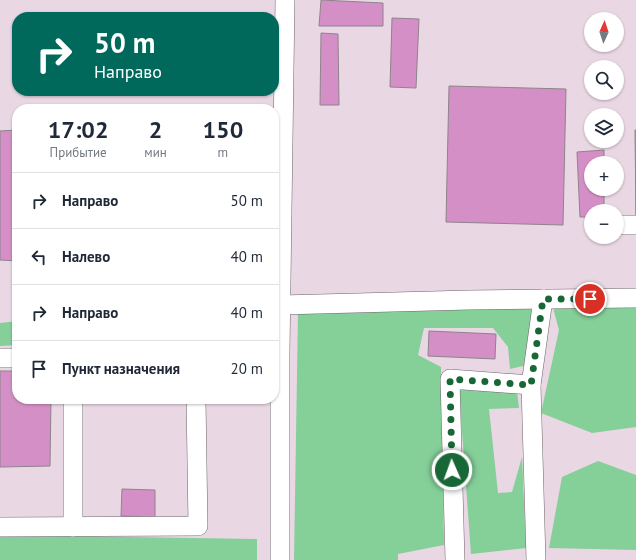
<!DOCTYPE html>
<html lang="ru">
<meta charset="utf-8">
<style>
body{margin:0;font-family:"PT Sans",sans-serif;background:#f2f2f3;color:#1f2937;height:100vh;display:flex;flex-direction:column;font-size:15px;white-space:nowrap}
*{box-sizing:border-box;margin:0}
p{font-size:13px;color:#747a83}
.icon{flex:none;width:22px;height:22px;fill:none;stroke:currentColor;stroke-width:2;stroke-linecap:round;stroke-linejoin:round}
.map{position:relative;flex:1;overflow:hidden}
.side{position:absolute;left:12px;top:104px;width:267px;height:300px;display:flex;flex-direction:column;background:#fff;border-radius:16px;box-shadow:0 1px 3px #0004}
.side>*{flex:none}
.guide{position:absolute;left:12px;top:12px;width:267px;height:84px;border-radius:16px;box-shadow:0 1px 3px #0004;background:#00695c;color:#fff;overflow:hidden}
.needle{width:26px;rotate:3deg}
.tools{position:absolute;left:584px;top:12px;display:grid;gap:8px}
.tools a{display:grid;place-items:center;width:40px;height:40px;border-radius:50%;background:#fff;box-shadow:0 1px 3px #0004;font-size:20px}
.pin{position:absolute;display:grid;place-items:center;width:34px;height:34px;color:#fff;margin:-17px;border:2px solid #fff;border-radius:50%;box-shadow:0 1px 4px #0007}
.me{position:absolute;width:44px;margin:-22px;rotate:358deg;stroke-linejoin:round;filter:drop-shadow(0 0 3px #0008)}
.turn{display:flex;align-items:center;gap:14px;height:84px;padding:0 16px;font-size:18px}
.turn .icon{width:52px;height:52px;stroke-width:2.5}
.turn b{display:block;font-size:28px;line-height:34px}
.eta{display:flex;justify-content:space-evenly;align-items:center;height:68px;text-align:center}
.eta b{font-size:24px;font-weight:600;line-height:28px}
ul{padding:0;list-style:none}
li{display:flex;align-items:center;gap:12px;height:56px;padding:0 16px;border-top:1px solid #e0e1e3}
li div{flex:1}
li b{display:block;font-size:15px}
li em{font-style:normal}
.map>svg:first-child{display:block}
</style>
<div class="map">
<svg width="636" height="560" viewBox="0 0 636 560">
<rect width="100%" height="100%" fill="#f0e5ed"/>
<path fill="#e9d7e4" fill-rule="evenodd" d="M0,0H636V560H0ZM17,17H274V91H17ZM591,19H617V45H591ZM591,67H617V93H591ZM17,109H274V399H17ZM591,115H617V141H591ZM591,163H617V189H591ZM591,211H617V237H591Z"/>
<g fill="#85cf99">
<polygon points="552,304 636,306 636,427 592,433 541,413 559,330"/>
<polygon points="532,305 527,365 510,369 508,347 493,328 424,328 418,355 441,367 444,545 398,554 398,560 294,560 298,313"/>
<polygon points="17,321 17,345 0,346 0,323"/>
<polygon points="459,390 517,391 519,408 489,409 498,493 512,492 522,457 526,548 471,554"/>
<polygon points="598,461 636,475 636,550 549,548 562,477"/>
<polygon points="0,535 257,539 257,560 0,560"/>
</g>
<g fill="#d490c6" stroke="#8d848b">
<polygon points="321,0 383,3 383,26 319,26"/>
<polygon points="392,18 419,19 416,88 390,87"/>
<polygon points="321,33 338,34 339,105 320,105"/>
<polygon points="449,86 566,89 563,225 446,222"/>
<polygon points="17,130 17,261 0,260 0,131"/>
<polygon points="635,130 636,130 636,217"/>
<polygon points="604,150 604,163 591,163 591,189 604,189 604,211 591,211 591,217 580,217 577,152"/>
<polygon points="429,331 496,334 495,359 428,356"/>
<polygon points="0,371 17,371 17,399 51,399 50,466 0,467"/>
<polygon points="122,489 155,490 155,517 121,516"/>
</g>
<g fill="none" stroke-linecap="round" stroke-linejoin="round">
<defs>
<g id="minor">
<polyline points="617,225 636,225"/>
<polyline points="281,305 469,300 636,298"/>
<polyline points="0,358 17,358"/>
<polyline points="73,399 73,527"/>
<polyline points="0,527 198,526 196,399"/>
<polyline points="280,560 280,352 285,0"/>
<polyline points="455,560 450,379 531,385"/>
<polyline points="536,560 531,385 543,299"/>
</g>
</defs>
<use href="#minor" stroke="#6d646a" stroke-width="20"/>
<use href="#minor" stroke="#fff" stroke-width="19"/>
</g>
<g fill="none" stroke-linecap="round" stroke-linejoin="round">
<polyline stroke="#186737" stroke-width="7" stroke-dasharray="0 12.6" points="452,470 450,379 531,385 543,299 590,299"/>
</g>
</svg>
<div class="tools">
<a><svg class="needle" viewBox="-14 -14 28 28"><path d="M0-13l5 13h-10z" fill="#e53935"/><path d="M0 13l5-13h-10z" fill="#747a83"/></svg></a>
<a><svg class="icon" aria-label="search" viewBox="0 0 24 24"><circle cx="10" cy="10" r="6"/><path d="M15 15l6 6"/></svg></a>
<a><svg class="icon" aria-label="layers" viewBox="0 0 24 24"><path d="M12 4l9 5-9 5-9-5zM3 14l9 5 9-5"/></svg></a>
<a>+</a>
<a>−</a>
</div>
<div class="pin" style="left:590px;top:299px;background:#d93025"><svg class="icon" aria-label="arrive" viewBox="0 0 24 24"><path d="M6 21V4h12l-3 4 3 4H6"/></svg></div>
<svg class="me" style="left:452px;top:470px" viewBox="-20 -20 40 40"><circle r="17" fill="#186737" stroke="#fff" stroke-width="3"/><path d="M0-11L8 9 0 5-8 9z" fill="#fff"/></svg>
<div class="guide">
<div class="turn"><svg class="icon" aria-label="right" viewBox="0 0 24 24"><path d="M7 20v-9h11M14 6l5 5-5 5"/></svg><div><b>50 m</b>Направо</div></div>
</div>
<section class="side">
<div class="eta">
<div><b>17:02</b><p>Прибытие</p></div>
<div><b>2</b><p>мин</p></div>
<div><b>150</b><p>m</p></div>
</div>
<ul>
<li><svg class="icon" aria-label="right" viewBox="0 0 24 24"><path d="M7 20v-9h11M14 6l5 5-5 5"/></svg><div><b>Направо</b></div><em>50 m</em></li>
<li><svg class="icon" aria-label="left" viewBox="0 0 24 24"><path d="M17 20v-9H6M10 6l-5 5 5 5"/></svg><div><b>Налево</b></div><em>40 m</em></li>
<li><svg class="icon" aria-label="right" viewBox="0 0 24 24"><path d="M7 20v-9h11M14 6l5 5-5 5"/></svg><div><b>Направо</b></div><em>40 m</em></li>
<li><svg class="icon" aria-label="arrive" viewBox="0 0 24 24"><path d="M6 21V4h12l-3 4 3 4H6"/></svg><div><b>Пункт назначения</b></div><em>20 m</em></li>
</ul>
</section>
</div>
